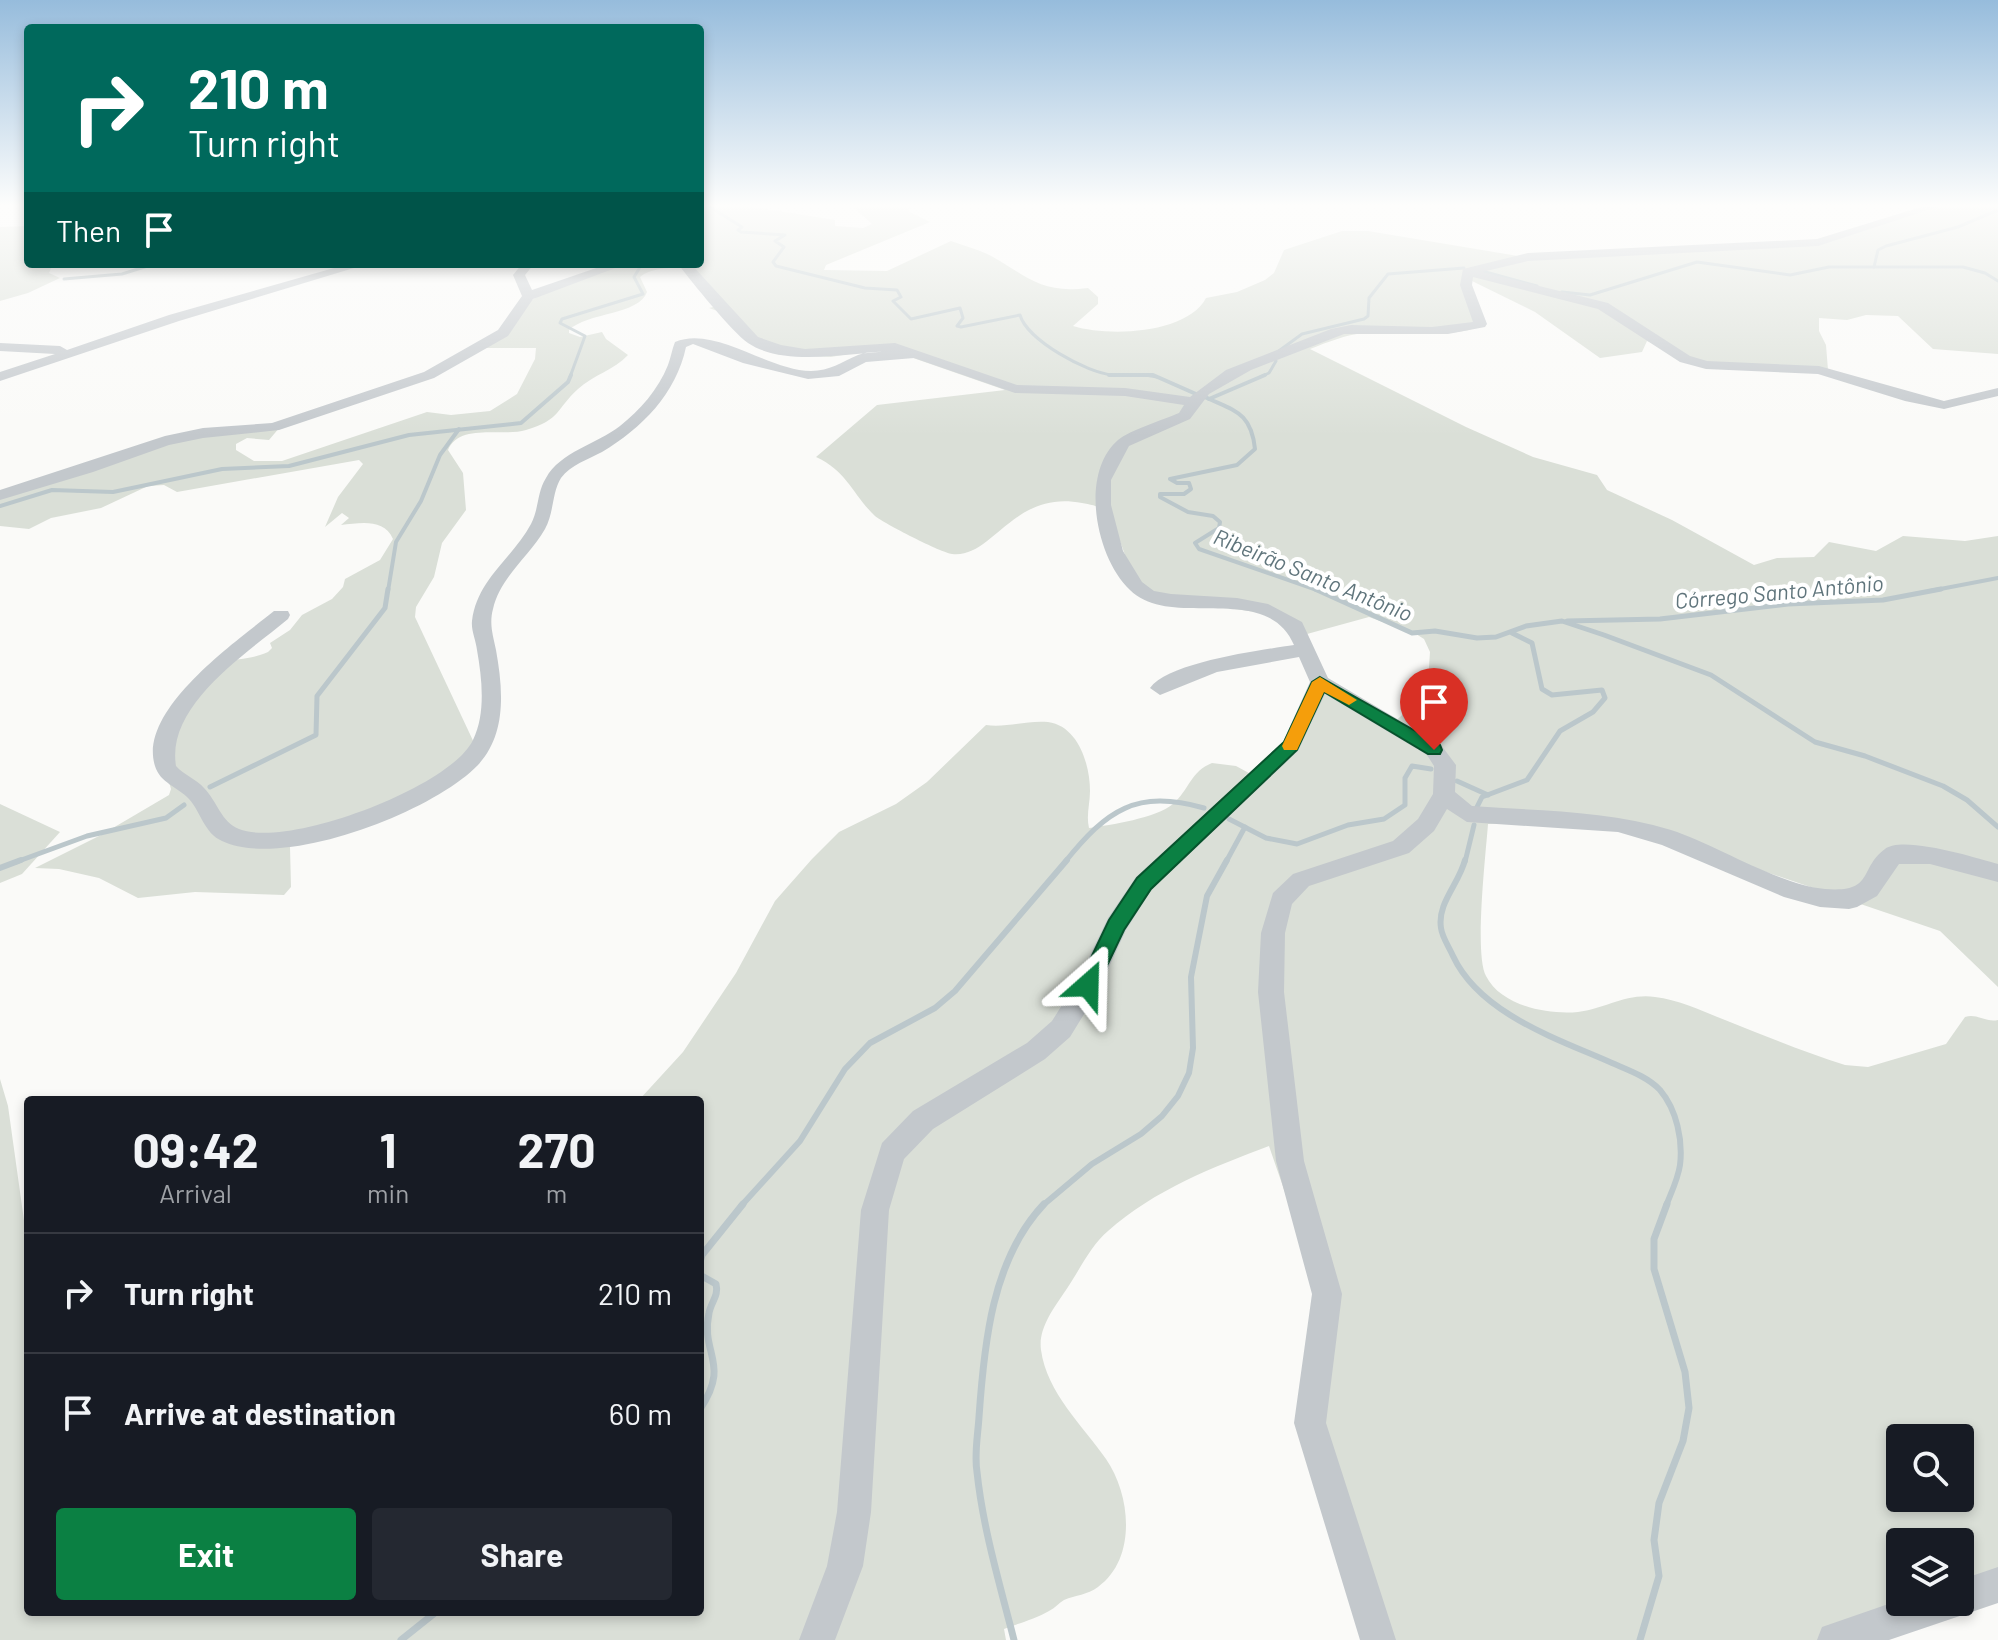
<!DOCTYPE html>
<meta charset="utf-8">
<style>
body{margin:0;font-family:Barlow,sans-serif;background:#242831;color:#f1f3f6;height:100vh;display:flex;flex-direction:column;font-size:30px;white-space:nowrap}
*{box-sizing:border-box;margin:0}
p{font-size:26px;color:#9ea1a6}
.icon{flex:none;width:44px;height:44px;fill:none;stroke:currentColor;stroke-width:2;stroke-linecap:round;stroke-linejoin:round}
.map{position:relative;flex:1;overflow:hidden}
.sheet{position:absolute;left:24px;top:1096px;width:680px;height:520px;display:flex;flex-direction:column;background:#171b24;border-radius:8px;box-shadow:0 4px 12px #0003}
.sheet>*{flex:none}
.top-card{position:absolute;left:24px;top:24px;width:680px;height:244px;border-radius:8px;box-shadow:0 4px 12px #0003;background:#00695c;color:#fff;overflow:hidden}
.fabs{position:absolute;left:1886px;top:1424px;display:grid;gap:16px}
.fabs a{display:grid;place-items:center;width:88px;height:88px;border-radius:8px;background:#171b24;box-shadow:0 4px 12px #0003;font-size:40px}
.pin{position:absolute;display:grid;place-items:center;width:68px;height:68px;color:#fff;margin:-82px -34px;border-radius:50% 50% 50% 0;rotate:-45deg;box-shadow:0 0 8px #0007}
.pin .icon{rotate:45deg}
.me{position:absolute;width:88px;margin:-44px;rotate:25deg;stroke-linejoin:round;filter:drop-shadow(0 0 6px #0008)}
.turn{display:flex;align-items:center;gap:28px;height:168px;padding:0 32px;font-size:36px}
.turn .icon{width:104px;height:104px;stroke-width:2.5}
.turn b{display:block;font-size:56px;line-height:68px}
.then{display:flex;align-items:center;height:76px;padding:0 32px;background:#0003;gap:16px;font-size:30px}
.eta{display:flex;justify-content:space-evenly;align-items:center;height:136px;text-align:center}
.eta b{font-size:48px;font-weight:700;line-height:56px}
.action{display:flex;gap:16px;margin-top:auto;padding:16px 32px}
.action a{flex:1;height:92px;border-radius:8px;background:#0b8043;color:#fff;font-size:32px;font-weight:700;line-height:92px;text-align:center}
.action a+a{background:#242831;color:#f1f3f6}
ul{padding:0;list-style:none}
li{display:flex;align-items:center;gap:24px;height:120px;padding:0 32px;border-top:2px solid #363941}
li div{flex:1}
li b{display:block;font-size:30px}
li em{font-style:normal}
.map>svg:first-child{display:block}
</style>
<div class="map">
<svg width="1998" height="1640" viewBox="0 0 1998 1640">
<rect width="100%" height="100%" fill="#fafaf8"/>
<g fill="#dadfd7" fill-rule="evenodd">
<path d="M700,207H754L835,220V226L863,228L872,224L853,207H912L908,211L930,222L826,265L824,270L887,271L951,241C965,246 981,250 993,257C1029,278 1043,294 1088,288L1098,297V304L1073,326C1109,337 1187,334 1206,298L1237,292L1265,280L1274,273L1284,250L1342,231H1368L1518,256L1795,245L1844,237L1922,207H1998V354L1933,349L1898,316L1866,315L1847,320L1819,318V331L1826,345L1828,370L1706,364L1647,341L1642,352L1600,358L1535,312L1472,281L1468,283L1486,323C1458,341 1399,330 1364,333C1345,335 1328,342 1310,349L1466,427L1533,457L1597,475L1607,490L1672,520L1754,565L1777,558L1814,557L1829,542L1876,551L1903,536L1965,541L1998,536V987L1940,931L1657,835L1546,821L1488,824C1486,853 1474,954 1486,976C1501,1006 1548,1015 1578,1012C1605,1009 1626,993 1655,997C1681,1000 1706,1013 1730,1022C1768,1037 1806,1053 1845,1065L1868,1067L1946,1044L1965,1017C1977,1013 1986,1023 1998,1020V1580L1960,1598V1542H1900V1602L1826,1640H1372L1307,1390L1329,1320L1269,1146C1213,1167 1154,1190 1108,1231C1091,1245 1079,1271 1066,1290C1054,1308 1038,1328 1041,1350C1047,1393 1083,1426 1106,1459C1131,1495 1137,1559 1098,1587C1087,1595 1076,1595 1064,1600C1059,1603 1055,1608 1049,1611C1036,1619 1019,1623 1004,1629L1006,1640H0V1079L8,1106L27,1242L28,1612H700V1100H639L683,1052L736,973L775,901L812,859L839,832L896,804L927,782L986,725C1006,728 1027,720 1048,722C1078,726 1090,764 1090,791C1090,804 1086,815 1089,828C1111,825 1156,818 1173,804C1189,790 1191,771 1212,763L1236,766L1260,779C1291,750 1315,736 1320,691L1394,723C1428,688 1420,711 1458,716L1464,698L1432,687L1428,682L1430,652L1424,639L1416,634L1369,617L1307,634L1276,615L1174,600L1135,584C1127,562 1120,536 1108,516C1103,506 1092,505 1082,503C1013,489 993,559 952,554C942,553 883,523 875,516C852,494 848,472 816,457L877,405L1005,390L893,351L872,350L831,357L777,354L745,340L723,313L709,308L721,305L682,267C669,268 650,268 640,277L647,292C639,315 588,312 569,330V333L580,337L602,332L606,339L628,355C614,370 593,375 578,389C555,410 562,419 526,430C502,437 459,423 448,450L463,473L466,510L442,543L434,577L416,607L415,617L476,747L459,773L295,842L290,847L291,887L284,895L195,892L138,898L99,878L59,869L35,868L101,835L169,795L171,789L163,760L193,681C217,652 239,665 268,652L272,648L270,643L290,630L302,615L332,599L343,587L345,579L380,560L393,539C384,518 360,523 341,525L349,518L342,513L325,527L338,497L363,464L359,460L177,492L164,485L148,486L101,508L51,518L29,529L0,526V497L178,436L280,427L269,440L247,438L236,444V450L254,461H282L427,412L451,415L490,411L517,394L535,359L536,348H478L512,325L526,304L544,292L597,268L600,264H700ZM1900,1438H1960V1498H1900Z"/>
<polygon points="28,226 28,264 53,264 49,273 60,278 28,293 0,301 0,227"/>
<polygon points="0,804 60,832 22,874 0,883"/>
</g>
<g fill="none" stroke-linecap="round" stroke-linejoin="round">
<g stroke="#bbc7cb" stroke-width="3">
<path d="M710,207L742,227L738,230L741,232L785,235L775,241L784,247L773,262L776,266L865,288L897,290L901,297L893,301L911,319L960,308L963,318L957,326L961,327L1020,315C1027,340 1087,373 1113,375C1127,376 1143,373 1157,377"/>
<polyline points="1874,267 1878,250 1886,246 1958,227 1998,210"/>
<polyline points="1482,271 1537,286"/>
<polyline points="64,279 122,274 154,264"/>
<polyline points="1562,292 1590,295 1697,262 1790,275 1829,267 1963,267 1985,273 1998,281"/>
<polyline points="1276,353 1302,334 1364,319 1368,316 1369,298 1388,274 1464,268"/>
<polyline points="570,377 585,336 560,323 562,319 643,294 634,277 642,264"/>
<polyline points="1260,377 1269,373 1276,361"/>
</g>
<g stroke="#bbc7cb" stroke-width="4">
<polyline points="1109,375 1153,375 1196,394"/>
<path d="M1203,396C1234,411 1251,411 1255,449L1237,465L1170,479L1177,483H1189L1191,489L1184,494H1160V497L1188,512L1213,516L1220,522L1219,528L1195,543L1199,549L1320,591"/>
<polyline points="1209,399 1265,375"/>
<polyline points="0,506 52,490 113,492 222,469 289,466 409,435 521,423 568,382 571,375"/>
<polyline points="388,591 396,542 421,501 440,455 459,429"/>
<polyline points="1930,591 1998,578"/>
</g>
<g stroke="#bbc7cb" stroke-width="5">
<polyline points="1315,589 1412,633 1435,631 1477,638 1496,637 1526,626 1562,621 1604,635 1711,675 1815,742 1865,756 1943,786 1967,800 1998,827"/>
<polyline points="1567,621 1660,619 1788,604 1883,600 1941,589"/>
<polyline points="1457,781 1488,795"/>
<polyline points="210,787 316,735 317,696 385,608 388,589"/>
<polyline points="1477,807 1482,797 1527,780 1560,731 1593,712 1605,698 1602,690 1552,695 1542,689 1532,643 1512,633"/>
<polyline points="1229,819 1266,838 1297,844 1348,825 1384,819 1405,805 1405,778 1412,766 1431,769"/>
<polyline points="16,862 87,836 166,818 184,805"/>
<path d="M1065,862C1107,810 1136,789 1204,808"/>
<polyline points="1226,862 1245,827"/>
<polyline points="1465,862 1474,825"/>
</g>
<g stroke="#bbc7cb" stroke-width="6">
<path d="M1465,860C1459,884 1437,903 1441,928C1442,937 1449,947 1453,956C1480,1014 1558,1039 1612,1063C1628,1070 1648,1077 1660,1090C1677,1110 1683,1141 1680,1165C1678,1179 1671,1193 1666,1206"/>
<polyline points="0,868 21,860"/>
<polyline points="741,1206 800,1141 845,1069 870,1043 935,1008 955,991 1067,860"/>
<polyline points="1042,1206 1092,1164 1141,1134 1162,1116 1178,1096 1189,1073 1193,1048 1191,977 1207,896 1227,860"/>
</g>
<g stroke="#bbc7cb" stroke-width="7">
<polyline points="700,1262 702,1255 743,1204"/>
<path d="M700,1275L716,1284C719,1296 711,1302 709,1313C700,1354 731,1363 700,1409"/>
<polyline points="401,1640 436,1612"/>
<path d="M1014,1640C1000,1585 983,1529 977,1472C974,1454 978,1434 979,1417C984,1344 992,1259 1044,1204"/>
<polyline points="1640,1640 1659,1576 1654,1540 1659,1503 1683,1441 1689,1408 1685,1372 1654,1269 1654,1239 1667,1204"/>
</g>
<g fill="#c3c8cc" fill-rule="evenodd">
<polygon points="700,207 707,207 700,210"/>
<path d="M1921,207H1937L1818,246L1528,261L1482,272L1608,303L1690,356L1707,361L1819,366L1944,401L1998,388V396L1944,409L1905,401L1818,374L1706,369L1680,362L1598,309L1473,277L1472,285L1487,324L1485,327L1448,334H1344L1251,370L1209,394L1190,419L1129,446L1111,480V505L1123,551L1142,582L1154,591L1171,594L1237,598L1268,604L1302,622L1328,678L1441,745L1456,765L1455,792L1472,806C1539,811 1607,810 1671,830C1717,845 1779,885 1825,889C1875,893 1858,869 1885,849C1903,835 1976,858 1998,864V882L1930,864H1899L1877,896L1857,907L1849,909L1820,907L1784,897L1662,845L1618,832L1467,822L1447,809L1434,831L1409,853L1309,886L1292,904L1285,933L1284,992L1304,1161L1342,1294L1326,1423L1396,1640H1360L1294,1423L1312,1294L1276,1161L1258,992L1261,933L1273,893L1293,874L1393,841L1418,819L1433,794L1434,766L1427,755L1325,694L1298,751L1152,889L1126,930L1097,993L1070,1037L1045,1059L933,1129L904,1159L889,1210L871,1512L863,1566L835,1640H799L827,1566L837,1512L861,1210L882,1143L913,1111L1027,1043L1052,1021L1079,978L1108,918L1136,877L1283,742L1310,682L1299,657L1217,672L1160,695L1150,688C1169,662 1262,650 1294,645C1266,580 1171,631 1130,590C1096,558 1079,474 1118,440C1130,430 1163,420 1179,413L1184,405L1125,396L1015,393L914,358L866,362L839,376L808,379L743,363L693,344L686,347C676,394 642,428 602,452C589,459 570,465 561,478C552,492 554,513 545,529C529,557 500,577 493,609C489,624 493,635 496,650C503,689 507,734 478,765C433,812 283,870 222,841C204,833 201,812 189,799C178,787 160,783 155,766C137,710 237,641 274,611H288L290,615L288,619C246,654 166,705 176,766C184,775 196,779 204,788C217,801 221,822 239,829C287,849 451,787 473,740C486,713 482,679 477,650C476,640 471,631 472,621C477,579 513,558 531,524C539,509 537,492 546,478C560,452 597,444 620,426C640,410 658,390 668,365C671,357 672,349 675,342C714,325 767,370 811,371C830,371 841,362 858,355C868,351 883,352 895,351C852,352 785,368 748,343C732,332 691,281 678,264H691L758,337L781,345L805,349L895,343L1017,385L1125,388L1190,397L1226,370L1331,329L1351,325L1432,327L1473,322L1460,285L1463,269L1528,253L1817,239Z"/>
<polygon points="348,264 367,264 179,321 0,381 0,372 55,354 0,351 0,343 60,346 67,350 169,315"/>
<polygon points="522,264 534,264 525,275 532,290 608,264 626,264 533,299 508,336 434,378 279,430 203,438 169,445 93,472 0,500 0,490 165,436 203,428 272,423 424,372 498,330 522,296 513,275"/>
<polygon points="1998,1567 1998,1603 1889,1640 1817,1640 1822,1627 1900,1600 1960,1602 1960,1580"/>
</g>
</g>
<linearGradient id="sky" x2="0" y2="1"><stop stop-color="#96bcdc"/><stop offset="0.47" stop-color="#fdfdfc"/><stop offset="1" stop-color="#fdfdfc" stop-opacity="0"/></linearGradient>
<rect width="1998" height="436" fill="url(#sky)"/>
<polygon fill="#0b8043" stroke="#07532c" stroke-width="2" points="1320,677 1440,745 1442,750 1440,754 1428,754 1324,692 1297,750 1151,889 1124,930 1095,991 1088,994 1081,991 1078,985 1109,920 1137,878 1284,742 1312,682"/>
<polygon fill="#f59e0b" points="1320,677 1357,700 1349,705 1324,692 1297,750 1284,750 1282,746 1312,682"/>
<g text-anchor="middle" stroke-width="8" stroke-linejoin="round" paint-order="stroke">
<g font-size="22" font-style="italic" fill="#60757c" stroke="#fff">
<text transform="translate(1313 575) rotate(22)" y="8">Ribeirão Santo Antônio</text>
<text transform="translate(1779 592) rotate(-5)" y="8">Córrego Santo Antônio</text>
</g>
</g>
</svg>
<div class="fabs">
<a><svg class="icon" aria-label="search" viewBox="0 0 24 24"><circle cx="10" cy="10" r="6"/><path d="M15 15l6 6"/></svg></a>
<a><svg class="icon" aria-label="layers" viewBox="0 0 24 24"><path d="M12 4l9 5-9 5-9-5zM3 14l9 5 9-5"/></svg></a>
</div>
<div class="pin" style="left:1434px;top:750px;background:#d93025"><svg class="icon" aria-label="arrive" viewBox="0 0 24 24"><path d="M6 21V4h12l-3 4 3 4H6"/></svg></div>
<svg class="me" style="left:1088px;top:985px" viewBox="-20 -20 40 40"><path d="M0-17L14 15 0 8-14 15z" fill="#0b8043" stroke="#fff" stroke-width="4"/></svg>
<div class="top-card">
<div class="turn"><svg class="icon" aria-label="right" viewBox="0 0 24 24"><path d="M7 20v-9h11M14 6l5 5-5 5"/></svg><div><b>210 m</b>Turn right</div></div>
<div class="then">Then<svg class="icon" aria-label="arrive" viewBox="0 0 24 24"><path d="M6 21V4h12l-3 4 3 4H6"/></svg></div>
</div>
<section class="sheet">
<div class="eta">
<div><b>09:42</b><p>Arrival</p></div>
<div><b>1</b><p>min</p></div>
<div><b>270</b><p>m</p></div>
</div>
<ul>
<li><svg class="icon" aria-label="right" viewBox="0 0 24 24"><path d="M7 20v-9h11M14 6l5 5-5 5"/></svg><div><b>Turn right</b></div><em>210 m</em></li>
<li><svg class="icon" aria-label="arrive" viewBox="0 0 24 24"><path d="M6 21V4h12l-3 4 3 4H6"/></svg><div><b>Arrive at destination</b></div><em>60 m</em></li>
</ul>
<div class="action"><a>Exit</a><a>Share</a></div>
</section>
</div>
